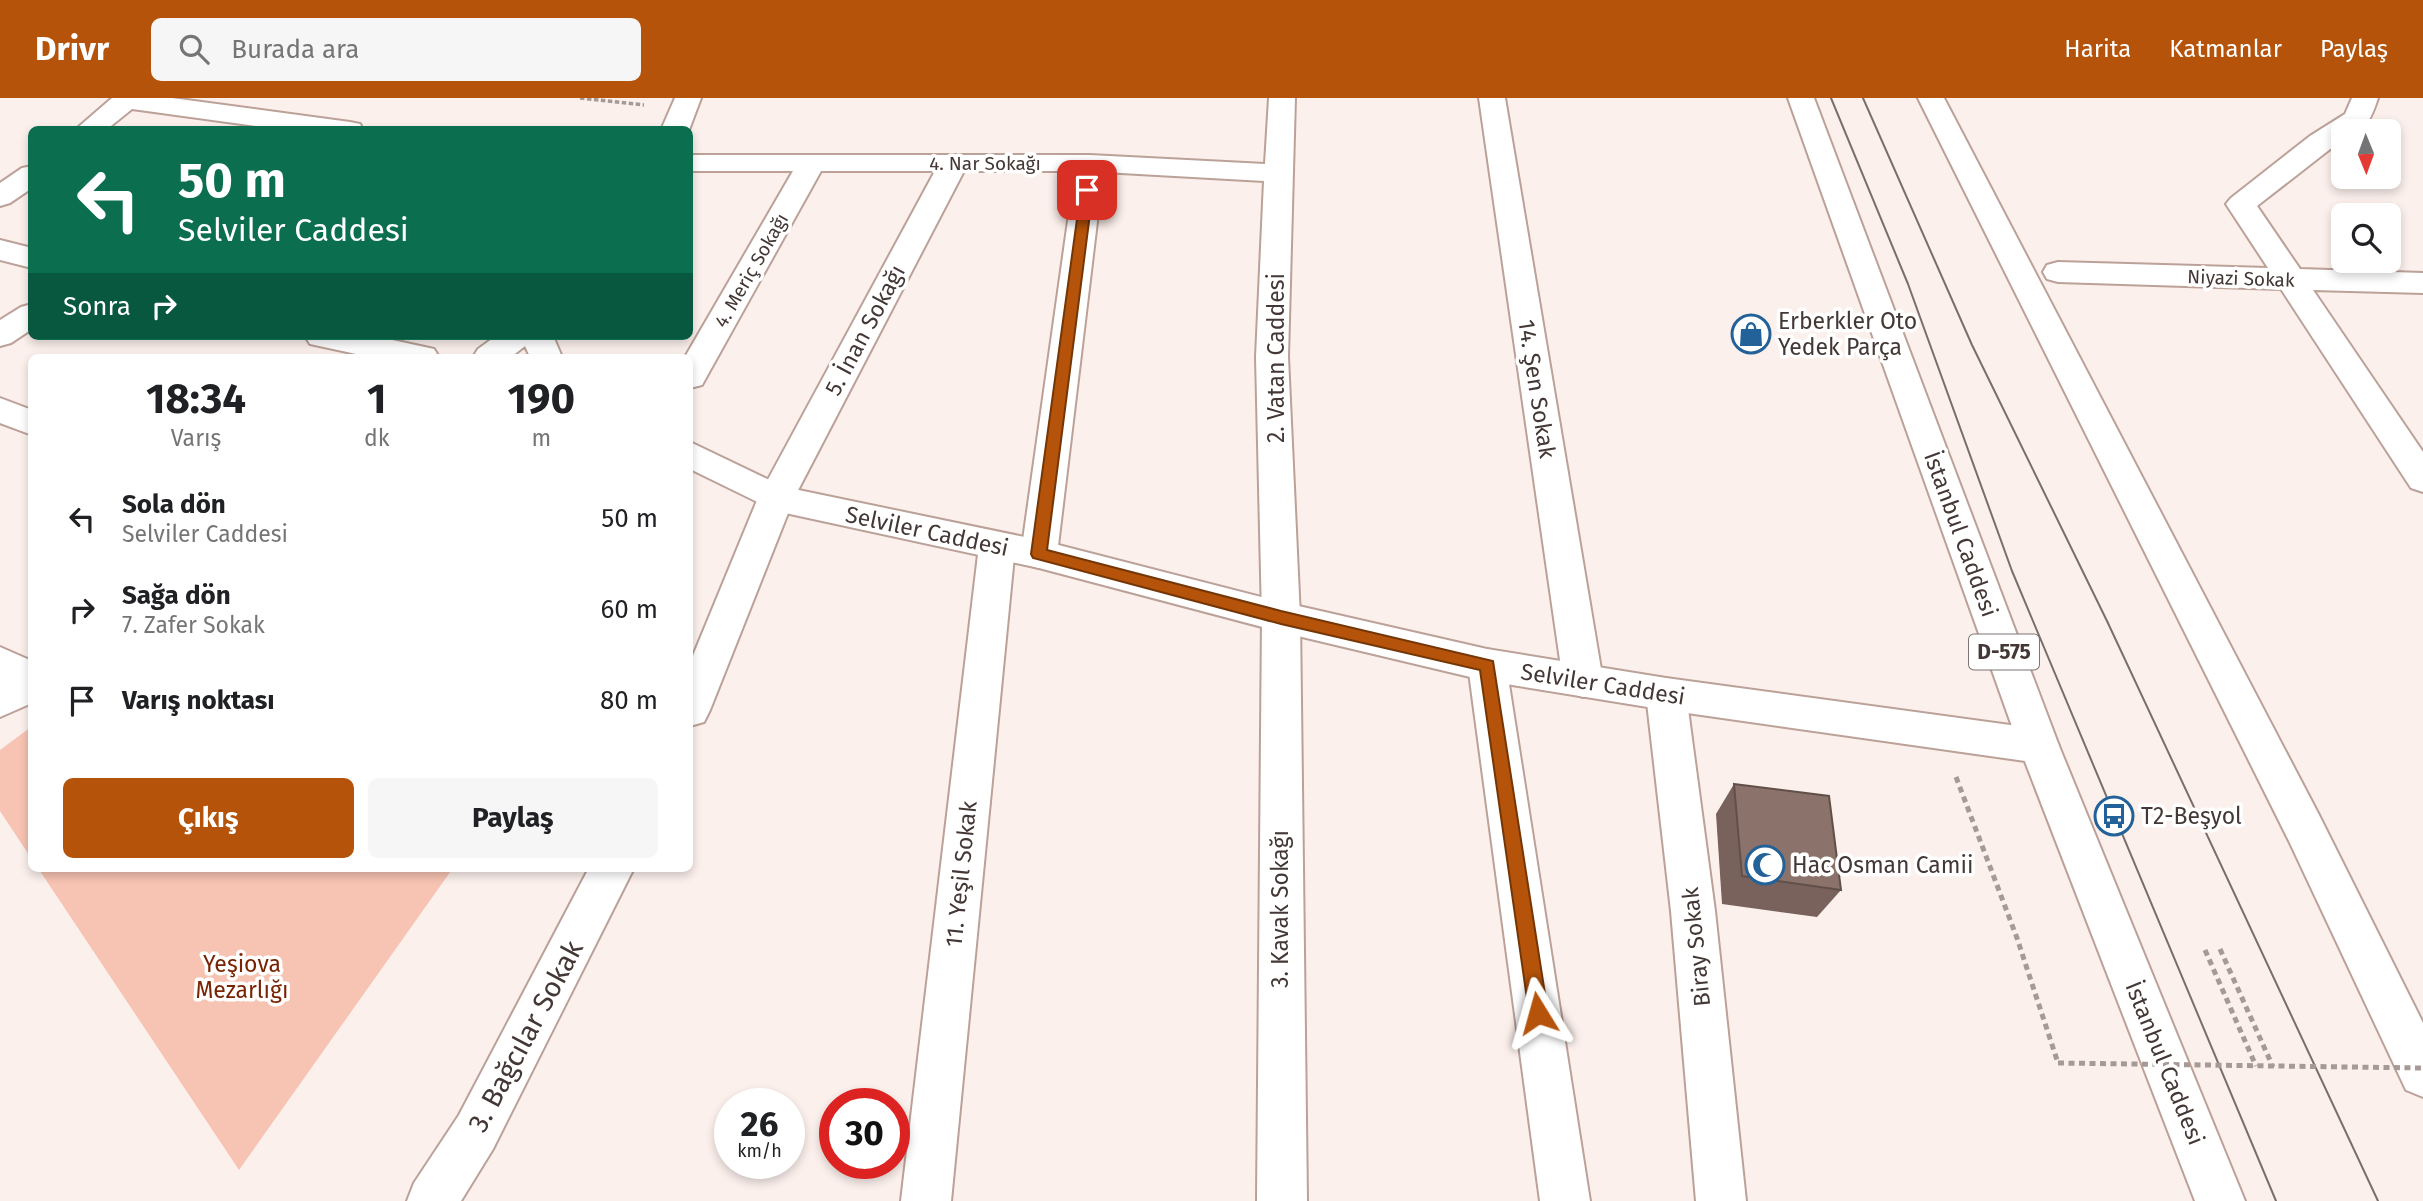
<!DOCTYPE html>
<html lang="tr">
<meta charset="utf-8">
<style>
body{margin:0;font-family:"Fira Sans",sans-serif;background:#f6f6f6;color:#202124;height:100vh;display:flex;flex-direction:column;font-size:26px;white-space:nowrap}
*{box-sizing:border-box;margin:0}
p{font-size:23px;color:#757577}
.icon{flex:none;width:38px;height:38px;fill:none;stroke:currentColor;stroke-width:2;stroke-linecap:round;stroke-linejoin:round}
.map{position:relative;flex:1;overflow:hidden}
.drawer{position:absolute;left:28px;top:256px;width:665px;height:518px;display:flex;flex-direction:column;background:#fff;border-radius:10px;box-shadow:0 4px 10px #0003}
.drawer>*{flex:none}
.hud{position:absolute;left:28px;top:28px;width:665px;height:214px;border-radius:10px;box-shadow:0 4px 10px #0003;background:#0b6e4f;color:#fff;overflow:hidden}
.needle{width:46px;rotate:179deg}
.controls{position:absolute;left:2331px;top:21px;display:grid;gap:14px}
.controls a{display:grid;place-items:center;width:70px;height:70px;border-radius:10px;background:#fff;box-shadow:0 4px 10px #0003;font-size:35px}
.speed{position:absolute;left:714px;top:990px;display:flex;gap:14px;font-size:35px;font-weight:700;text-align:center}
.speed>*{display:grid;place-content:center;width:91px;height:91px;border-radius:50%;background:#fff;box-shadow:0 4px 10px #0003;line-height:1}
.speed small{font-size:18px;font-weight:400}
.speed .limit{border:10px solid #d22;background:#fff;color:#111}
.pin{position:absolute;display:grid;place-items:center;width:60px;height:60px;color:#fff;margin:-30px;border-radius:14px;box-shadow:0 4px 10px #0006}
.me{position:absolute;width:77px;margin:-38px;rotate:352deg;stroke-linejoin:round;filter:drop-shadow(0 0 5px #0008)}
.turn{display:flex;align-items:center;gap:24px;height:147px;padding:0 35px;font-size:32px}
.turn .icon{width:91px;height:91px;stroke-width:2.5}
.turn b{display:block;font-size:49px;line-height:60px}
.then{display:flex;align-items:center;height:66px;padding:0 35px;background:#0003;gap:14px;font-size:26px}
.eta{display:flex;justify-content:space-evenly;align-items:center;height:119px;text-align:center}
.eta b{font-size:42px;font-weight:700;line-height:49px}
.action{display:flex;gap:14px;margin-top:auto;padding:14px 35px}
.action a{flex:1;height:80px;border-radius:10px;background:#b45309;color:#fff;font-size:28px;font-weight:700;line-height:80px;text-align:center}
.action a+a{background:#f6f6f6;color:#202124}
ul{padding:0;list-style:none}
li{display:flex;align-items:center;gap:21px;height:91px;padding:0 35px}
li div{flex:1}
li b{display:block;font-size:26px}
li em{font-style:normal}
header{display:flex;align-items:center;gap:42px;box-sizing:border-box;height:98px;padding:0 35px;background:#b45309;color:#fff}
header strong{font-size:33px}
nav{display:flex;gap:38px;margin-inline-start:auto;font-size:24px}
.search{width:490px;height:63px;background:#f6f6f6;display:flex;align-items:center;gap:18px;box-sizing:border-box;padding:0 24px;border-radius:10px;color:#757577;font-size:26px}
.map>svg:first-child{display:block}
</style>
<header>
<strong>Drivr</strong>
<div class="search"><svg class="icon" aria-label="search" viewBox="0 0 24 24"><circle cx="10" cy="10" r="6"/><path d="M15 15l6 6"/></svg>Burada ara</div>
<nav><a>Harita</a><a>Katmanlar</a><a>Paylaş</a></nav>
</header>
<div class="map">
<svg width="2423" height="1103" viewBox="0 0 2423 1103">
<rect width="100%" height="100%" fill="#fcf0ec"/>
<g fill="#f7c3b3">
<polygon points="31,629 31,760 0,713 0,652"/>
<polygon points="38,770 453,770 239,1072"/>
</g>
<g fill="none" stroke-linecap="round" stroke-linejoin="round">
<defs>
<g id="street">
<polygon points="112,0 172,0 350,24 360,26 363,32 285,32 132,11 106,32 75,32"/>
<polygon points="1269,0 1295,0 1288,259 1300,519 1307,1103 1257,1103 1262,519 1256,259 1264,83 1103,74 1057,456 1052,466 1039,470 1026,466 1021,456 1075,73 964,73 794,400 710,612 704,624 690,628 690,565 758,400 935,73 821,73 702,287 690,290 690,259 685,259 793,73 690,73 690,57 1090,57 1265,66"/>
<polygon points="1479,0 1505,0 1603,583 1597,594 1583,599 1569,594 1563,583"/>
<path d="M2352,0H2378C2371,20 2368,33 2343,33V41L2257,108L2300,171L2423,175V195L2313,192L2423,354V394L2411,390L2281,191L2058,184L2047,181L2043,174L2047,167L2058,164L2268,170L2226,106L2231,100L2310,38L2345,16Z"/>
<polygon points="32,68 32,90 10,105 0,108 0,85 22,70"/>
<polygon points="0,142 32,150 32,170 0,162"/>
<polygon points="32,206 32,231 11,245 0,248 0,222 21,209"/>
<polygon points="305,238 374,238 434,251 439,259 370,259 310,246"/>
<polygon points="0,300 32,312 32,337 0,325"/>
<polygon points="997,434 1010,438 1015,448 951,1103 901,1103 979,448 984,438"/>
<polygon points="0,549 32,563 32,598 0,584"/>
<polygon points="1487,551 1501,556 1506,567 1590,1103 1540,1103 1468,567 1473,556"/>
<polygon points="1666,580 1680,584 1686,596 1715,813 1746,1103 1696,1103 1671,813 1646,596 1652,584"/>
<polygon points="589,770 634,770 493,1051 461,1103 407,1103 414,1085 459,1017"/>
</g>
<g id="secondary">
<polygon points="675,0 701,0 689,32 661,32"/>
<polygon points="496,238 553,238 562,259 530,259 525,248 511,259 473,259 478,251"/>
<polygon points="690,344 784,389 1039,442 1281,504 1487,551 1666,580 2039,631 2053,636 2059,648 2053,660 2039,665 1666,612 1487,583 1281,534 1039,470 776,413 690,371"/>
<polygon points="32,569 32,605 0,619 0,584"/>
</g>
<g id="highway">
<polygon points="1788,0 1814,0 2059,648 2245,1103 2195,1103 2019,648"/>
<polygon points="1918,0 1944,0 2319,717 2423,925 2423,999 2406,992 2289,743"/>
</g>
</defs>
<use href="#street" stroke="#bba198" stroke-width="4"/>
<use href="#secondary" stroke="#bba198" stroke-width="4"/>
<use href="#highway" stroke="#bba198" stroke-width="4"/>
<polyline stroke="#a69a97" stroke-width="3.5" stroke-dasharray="4.5 2.5" stroke-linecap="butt" points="580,0 644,7"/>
<g stroke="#a69a97" stroke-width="5" stroke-dasharray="6 4.5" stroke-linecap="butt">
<polyline points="1956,679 2017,840 2058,965"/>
<polyline points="2220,851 2273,969"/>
<polyline points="2205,852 2256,968"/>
</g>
<use href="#street" fill="#fff" fill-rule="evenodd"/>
<use href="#secondary" fill="#fff" fill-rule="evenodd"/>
<use href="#highway" fill="#fff" fill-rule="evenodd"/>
<g stroke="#796e6a" stroke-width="2">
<polyline points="1831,0 1908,186 2012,473 2276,1103"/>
<polyline points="1863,0 1972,247 2107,523 2378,1103"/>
</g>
<polyline stroke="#a69a97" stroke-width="5" stroke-dasharray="6 4.5" stroke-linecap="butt" points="2058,965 2423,970"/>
</g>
<polygon fill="#78625b" points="1734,686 1841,792 1817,819 1722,806 1716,716"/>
<polygon fill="#8b726a" stroke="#61504a" stroke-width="2" points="1734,686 1829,698 1841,792 1742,778"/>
<polygon fill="#b45309" stroke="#753606" stroke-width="2" points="1087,88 1093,92 1047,452 1281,513 1493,563 1548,915 1545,922 1538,925 1531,922 1529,915 1480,572 1281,526 1033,460 1031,456 1081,92"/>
<defs>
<symbol id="shop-ring" viewBox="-11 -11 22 22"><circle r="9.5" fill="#fff" stroke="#236298" stroke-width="1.5"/><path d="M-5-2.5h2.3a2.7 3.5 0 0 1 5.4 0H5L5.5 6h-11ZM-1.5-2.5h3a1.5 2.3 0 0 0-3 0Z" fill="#236298"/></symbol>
<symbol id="bus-ring" viewBox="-11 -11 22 22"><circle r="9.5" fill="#fff" stroke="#236298" stroke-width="1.5"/><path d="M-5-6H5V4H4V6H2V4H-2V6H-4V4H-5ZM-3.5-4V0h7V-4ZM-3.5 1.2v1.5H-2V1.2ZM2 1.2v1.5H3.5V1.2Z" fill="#236298"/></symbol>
<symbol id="mosque-ring" viewBox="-11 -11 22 22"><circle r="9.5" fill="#fff" stroke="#236298" stroke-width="1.5"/><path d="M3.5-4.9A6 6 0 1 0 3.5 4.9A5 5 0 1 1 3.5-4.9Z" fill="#236298"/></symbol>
</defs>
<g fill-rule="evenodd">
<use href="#shop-ring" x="1729" y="214" width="44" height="44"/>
<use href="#bus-ring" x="2092" y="696" width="44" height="44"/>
<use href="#mosque-ring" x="1743" y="745" width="44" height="44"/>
</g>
<g text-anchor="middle" stroke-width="7" stroke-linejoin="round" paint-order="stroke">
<g font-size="19" fill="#433835" stroke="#fff">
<text x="985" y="72">4. Nar Sokağı</text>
<text transform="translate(751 172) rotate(-60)" y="7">4. Meriç Sokağı</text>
<text transform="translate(2241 180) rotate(2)" y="7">Niyazi Sokak</text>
</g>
<rect fill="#fff" stroke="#7b7472" stroke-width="2" x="1969" y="536.5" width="70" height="35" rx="5"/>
<g font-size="21" font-weight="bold" fill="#433835">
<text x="2004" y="561">D-575</text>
</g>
<g font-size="23" fill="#433835" stroke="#fff" text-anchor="start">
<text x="1778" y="231">Erberkler Oto<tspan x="1778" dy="26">Yedek Parça</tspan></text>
<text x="2141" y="726">T2-Beşyol</text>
<text x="1792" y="775">Hac Osman Camii</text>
</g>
<g font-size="23" fill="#433835" stroke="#fff">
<text transform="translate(865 232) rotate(-62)" y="8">5. İnan Sokağı</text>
<text transform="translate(1276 260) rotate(-90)" y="8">2. Vatan Caddesi</text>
<text transform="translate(1537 291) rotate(81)" y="8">14. Şen Sokak</text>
<text transform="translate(927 433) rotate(12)" y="8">Selviler Caddesi</text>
<text transform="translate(1961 436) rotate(70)" y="8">İstanbul Caddesi</text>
<text transform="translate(1603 586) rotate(9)" y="8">Selviler Caddesi</text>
<text transform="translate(961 776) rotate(-84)" y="8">11. Yeşil Sokak</text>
<text transform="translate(1280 811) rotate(-90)" y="8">3. Kavak Sokağı</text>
<text transform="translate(1696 849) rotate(-96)" y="8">Biray Sokak</text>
<text transform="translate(2165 965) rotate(68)" y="8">İstanbul Caddesi</text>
</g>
<g font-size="23" fill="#782402" stroke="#fff">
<text x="242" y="874">Yeşiova<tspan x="242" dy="26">Mezarlığı</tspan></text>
</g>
<g font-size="28" fill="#433835" stroke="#fff">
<text transform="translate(525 938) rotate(-62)" y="10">3. Bağcılar Sokak</text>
</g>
</g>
</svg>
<div class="controls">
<a><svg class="needle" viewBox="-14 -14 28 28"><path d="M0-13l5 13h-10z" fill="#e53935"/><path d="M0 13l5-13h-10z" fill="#757577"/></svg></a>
<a><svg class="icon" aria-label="search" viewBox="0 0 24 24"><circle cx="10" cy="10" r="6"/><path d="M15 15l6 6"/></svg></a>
</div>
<div class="speed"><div>26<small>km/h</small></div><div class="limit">30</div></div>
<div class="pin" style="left:1087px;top:92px;background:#d93025"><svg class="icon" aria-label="arrive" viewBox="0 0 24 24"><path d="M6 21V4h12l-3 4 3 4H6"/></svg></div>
<svg class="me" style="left:1538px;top:915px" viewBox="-20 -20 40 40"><path d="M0-17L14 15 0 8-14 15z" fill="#b45309" stroke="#fff" stroke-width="4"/></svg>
<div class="hud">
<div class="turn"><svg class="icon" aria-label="left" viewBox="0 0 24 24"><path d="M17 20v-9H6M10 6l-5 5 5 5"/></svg><div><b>50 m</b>Selviler Caddesi</div></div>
<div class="then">Sonra<svg class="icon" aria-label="right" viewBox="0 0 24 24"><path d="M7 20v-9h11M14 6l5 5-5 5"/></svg></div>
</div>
<section class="drawer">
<div class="eta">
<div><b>18:34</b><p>Varış</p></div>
<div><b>1</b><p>dk</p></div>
<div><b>190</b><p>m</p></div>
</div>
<ul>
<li><svg class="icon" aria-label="left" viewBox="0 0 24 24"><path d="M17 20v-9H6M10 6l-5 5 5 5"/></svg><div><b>Sola dön</b><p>Selviler Caddesi</p></div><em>50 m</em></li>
<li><svg class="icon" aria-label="right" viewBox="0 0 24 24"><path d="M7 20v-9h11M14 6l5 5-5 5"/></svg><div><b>Sağa dön</b><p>7. Zafer Sokak</p></div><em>60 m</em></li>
<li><svg class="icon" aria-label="arrive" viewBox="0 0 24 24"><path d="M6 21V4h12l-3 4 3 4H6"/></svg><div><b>Varış noktası</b></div><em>80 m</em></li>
</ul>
<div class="action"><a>Çıkış</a><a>Paylaş</a></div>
</section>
</div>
